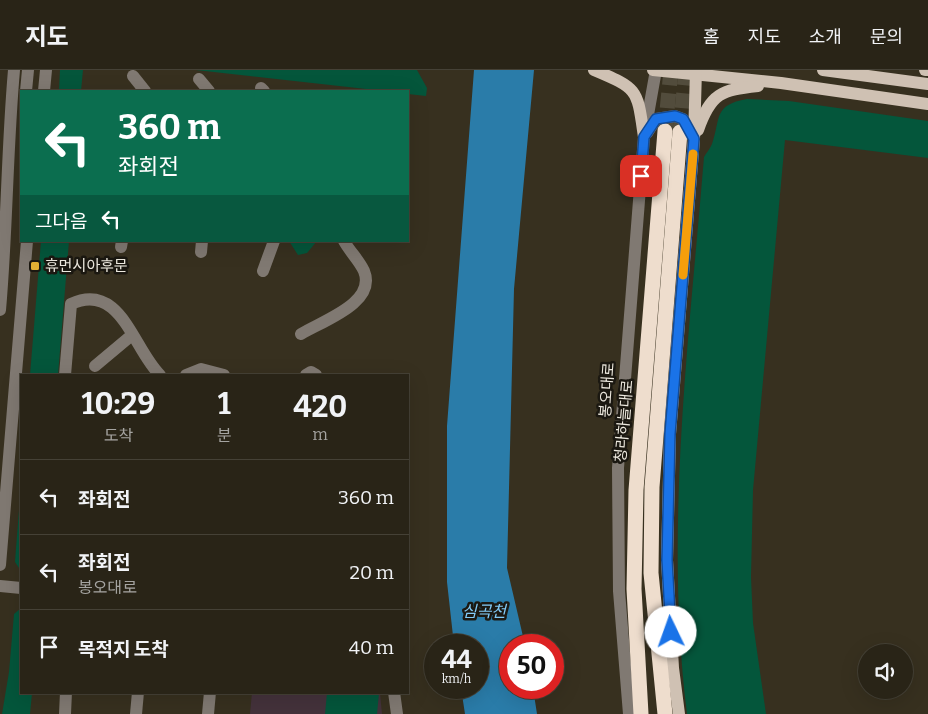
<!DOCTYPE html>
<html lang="ko">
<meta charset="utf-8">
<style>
body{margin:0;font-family:Bitter,"Noto Sans KR",serif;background:#353024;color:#f1f3f6;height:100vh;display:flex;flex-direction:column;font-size:19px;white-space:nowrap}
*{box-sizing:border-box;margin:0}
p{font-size:16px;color:#a5a4a1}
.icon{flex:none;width:28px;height:28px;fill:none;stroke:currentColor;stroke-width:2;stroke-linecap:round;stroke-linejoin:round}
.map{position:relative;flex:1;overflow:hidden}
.drawer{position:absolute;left:20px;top:304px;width:389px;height:320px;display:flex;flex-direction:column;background:#292417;border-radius:0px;box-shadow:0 5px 20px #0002,0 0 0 1px #454136}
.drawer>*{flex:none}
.guide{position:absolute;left:20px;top:20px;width:389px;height:152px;border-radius:0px;box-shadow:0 5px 20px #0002,0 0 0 1px #454136;background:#0b6e4f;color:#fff;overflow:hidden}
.fabs{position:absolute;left:858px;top:574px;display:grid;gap:10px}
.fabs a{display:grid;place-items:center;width:55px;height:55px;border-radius:50%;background:#292417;box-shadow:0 5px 20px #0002,0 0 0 1px #454136;font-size:25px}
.speed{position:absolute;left:424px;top:564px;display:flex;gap:10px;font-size:25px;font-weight:700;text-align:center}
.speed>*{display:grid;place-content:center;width:65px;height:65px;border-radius:50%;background:#292417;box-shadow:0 5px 20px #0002,0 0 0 1px #454136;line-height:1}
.speed small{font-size:12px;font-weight:400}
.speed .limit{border:8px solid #d22;background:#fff;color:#111}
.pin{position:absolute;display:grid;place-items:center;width:42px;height:42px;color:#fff;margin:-21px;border-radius:10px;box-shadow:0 2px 8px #0006}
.me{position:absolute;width:55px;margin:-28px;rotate:357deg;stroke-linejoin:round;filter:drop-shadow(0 0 4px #0008)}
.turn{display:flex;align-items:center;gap:18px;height:105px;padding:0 15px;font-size:22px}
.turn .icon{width:65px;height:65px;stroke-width:2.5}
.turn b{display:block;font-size:35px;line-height:42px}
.then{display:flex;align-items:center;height:48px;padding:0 15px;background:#0003;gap:10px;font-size:19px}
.eta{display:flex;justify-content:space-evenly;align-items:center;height:85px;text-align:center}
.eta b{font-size:30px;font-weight:700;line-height:35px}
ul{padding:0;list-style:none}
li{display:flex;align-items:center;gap:15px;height:75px;padding:0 15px;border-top:1px solid #454136}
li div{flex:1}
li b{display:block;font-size:19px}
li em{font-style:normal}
header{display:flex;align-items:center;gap:30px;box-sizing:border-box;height:70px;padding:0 25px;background:#292417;border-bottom:1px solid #454136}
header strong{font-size:24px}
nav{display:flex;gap:28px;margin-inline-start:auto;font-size:18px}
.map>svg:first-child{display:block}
</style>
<header>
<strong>지도</strong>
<nav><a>홈</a><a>지도</a><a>소개</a><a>문의</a></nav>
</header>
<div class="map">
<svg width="928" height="644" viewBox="0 0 928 644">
<rect width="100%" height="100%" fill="#37301f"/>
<polygon fill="#44323b" points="252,622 380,623 382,644 250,644"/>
<g fill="#04563b">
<polygon points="60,0 83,0 81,21 59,21"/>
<polygon points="196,0 417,0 427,18 426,26 408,24 408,21 384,21"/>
<path d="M747,29L789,31L928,51V88L785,70L753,420L751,507L753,553L766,644H687C664,460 689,271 704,87C706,83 710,79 712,74C721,48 713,35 747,29Z"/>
<polygon points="41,171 69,171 58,305 30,305"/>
<polygon points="289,171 317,171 307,183 298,185"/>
<polygon points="21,414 21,501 15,492"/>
<polygon points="21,538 21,622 32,623 30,644 2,644 9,602 14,544"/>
<polygon points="327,623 379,623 377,644 325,644"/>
</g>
<polygon fill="#2a7ca9" points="474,0 534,0 514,219 507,498 525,575 510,575 510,618 533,618 537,644 465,644 461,618 478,618 478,575 454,575 447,512 447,356"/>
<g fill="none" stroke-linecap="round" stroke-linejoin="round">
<g stroke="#524c3c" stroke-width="15" stroke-dasharray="15 8" stroke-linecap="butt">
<polyline points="665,61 671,0"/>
<polyline points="680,61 686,0"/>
</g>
<g stroke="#807972" stroke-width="12">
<polyline points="133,6 145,21"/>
<polyline points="199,9 209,21"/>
<polyline points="261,18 264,21"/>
<polyline points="26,21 28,0"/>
<polyline points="44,21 46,0"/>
<polyline points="647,63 656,49 675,46 683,49 694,69"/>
<polyline points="121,177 122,171"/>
<polyline points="201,182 202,171"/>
<polyline points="263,201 274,171"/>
<path d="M0,240C7,160 7,80 14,0"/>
<path d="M301,264C322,251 377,233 364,201C359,190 350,182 344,171"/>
<polyline points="95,296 132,265"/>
<path d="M65,305L71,234C121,211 133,279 160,305"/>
<polyline points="186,305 201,299 224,305"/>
<polyline points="306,305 311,302 316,305"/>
<polyline points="0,495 27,171"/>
<polyline points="0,516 21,518"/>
<polyline points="394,622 397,644"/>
<polyline points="65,644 66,622"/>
<polyline points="136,644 138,622"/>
<polyline points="208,644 210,622"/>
<polyline points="629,644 619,521 618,398 644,67 656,0"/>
</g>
<g stroke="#cfc1b3" stroke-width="12">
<path d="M594,0C639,19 637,19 644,67"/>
<polyline points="653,0 781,13 928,34"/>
<polyline points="823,0 928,14"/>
<polyline points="925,0 928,0"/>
<path d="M698,60C711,23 721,20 758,16"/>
<polyline points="679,644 673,598 667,490 670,364 694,69 696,0"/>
</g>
<g stroke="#eeddcd" stroke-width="15">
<polyline points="641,644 634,519 636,420 665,61"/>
<polyline points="665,644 651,503 652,417 680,62"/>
</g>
</g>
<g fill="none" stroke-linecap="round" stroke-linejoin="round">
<defs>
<polyline id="route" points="641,106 644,67 656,49 675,46 683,49 694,69 670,364 667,490 671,562"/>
</defs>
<use href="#route" stroke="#114b97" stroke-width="12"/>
<use href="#route" stroke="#1a73e8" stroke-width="9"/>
<polyline stroke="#f59e0b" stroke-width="9" points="683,205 693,84"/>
</g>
<rect fill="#e1af34" stroke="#1b1811" stroke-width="2" x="30" y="191" width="10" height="10" rx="2.5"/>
<g text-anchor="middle" stroke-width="5" stroke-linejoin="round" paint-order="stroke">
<g font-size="15" fill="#ede9df" stroke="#1b1811" text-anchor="start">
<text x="45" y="201">휴먼시아후문</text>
</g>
<g font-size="15" fill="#ede9df" stroke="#1b1811">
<text transform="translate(607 320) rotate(-86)" y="5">봉오대로</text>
<text transform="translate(624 351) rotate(-85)" y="5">청라하늘대로</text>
</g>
<g font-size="16" font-style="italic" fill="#82caf6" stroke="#1b1811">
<text x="484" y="547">심곡천</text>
</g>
</g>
</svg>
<div class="fabs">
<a><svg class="icon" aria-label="sound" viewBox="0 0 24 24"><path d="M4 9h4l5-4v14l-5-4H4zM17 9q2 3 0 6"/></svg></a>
</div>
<div class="speed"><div>44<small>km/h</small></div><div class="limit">50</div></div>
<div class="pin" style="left:641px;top:106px;background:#d93025"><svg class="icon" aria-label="arrive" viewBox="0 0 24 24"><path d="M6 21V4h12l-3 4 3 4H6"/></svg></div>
<svg class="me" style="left:671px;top:562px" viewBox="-20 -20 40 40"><circle r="19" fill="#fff"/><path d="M0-13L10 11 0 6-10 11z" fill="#1a73e8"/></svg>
<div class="guide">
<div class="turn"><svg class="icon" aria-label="left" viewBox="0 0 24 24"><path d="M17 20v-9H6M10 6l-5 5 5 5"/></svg><div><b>360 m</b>좌회전</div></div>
<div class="then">그다음<svg class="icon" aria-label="left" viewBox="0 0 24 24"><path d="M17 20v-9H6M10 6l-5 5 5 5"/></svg></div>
</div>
<section class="drawer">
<div class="eta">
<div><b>10:29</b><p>도착</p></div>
<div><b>1</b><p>분</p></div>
<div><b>420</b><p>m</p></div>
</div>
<ul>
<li><svg class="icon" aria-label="left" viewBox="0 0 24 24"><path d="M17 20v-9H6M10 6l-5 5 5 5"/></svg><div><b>좌회전</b></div><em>360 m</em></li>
<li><svg class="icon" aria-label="left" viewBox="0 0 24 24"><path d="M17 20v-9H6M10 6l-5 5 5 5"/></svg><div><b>좌회전</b><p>봉오대로</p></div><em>20 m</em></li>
<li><svg class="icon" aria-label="arrive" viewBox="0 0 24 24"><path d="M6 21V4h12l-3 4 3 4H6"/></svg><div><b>목적지 도착</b></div><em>40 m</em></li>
</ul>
</section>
</div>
